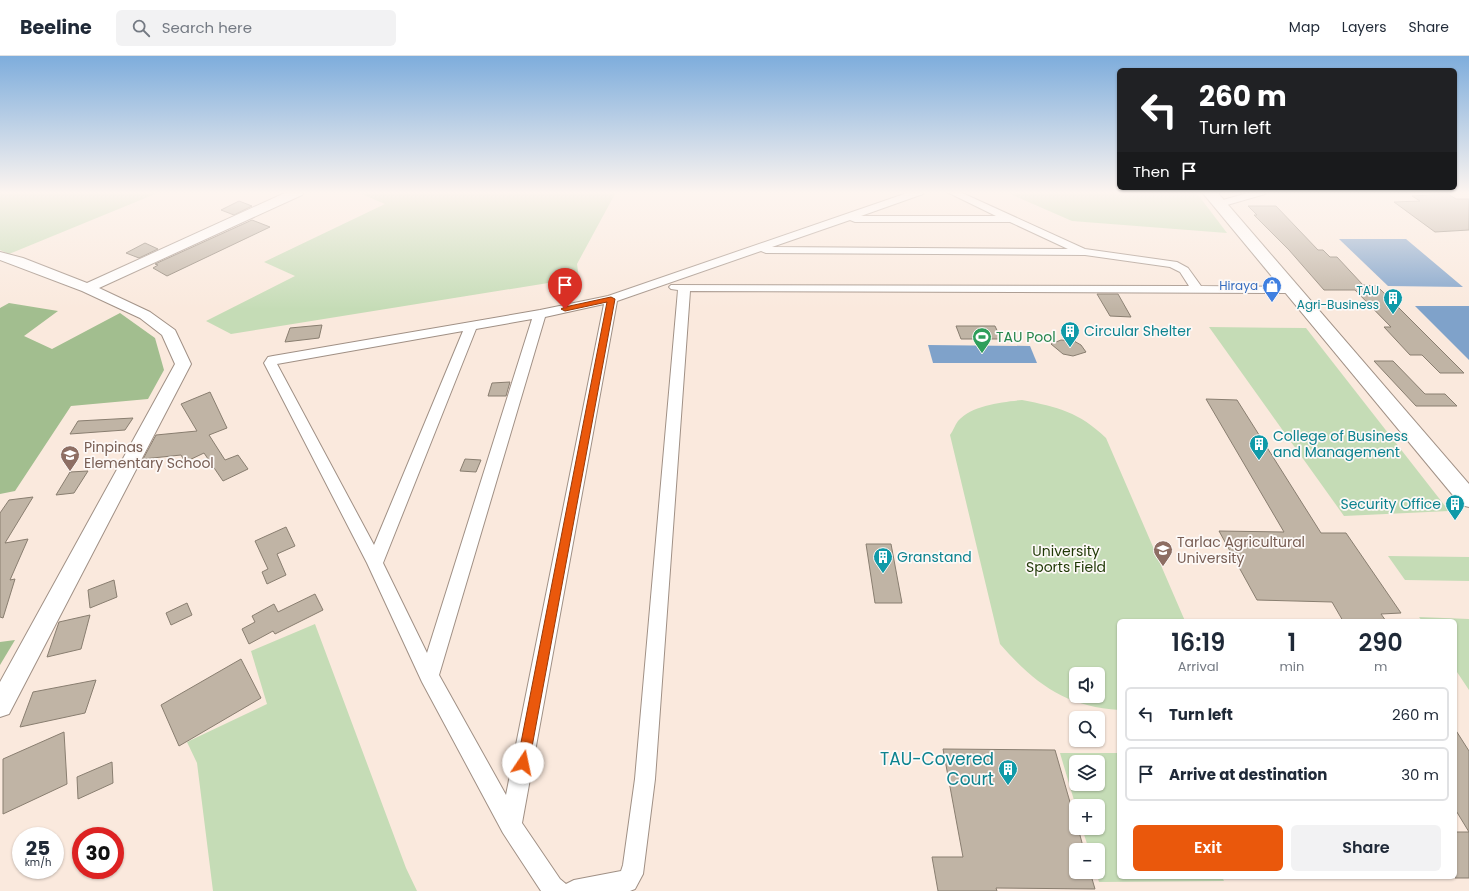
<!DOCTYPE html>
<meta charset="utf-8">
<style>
body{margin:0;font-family:Poppins,sans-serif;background:#f2f2f3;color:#1f2937;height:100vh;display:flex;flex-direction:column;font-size:15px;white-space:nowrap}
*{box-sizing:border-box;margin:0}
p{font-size:13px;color:#747a83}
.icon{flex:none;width:22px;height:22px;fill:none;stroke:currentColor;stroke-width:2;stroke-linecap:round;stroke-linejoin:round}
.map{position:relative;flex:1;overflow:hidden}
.sheet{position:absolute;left:1117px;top:563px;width:340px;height:260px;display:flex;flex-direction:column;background:#fff;border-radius:6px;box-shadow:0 1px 3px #0004}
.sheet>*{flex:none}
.guide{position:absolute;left:1117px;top:12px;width:340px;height:122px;border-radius:6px;box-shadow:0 1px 3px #0004;background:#202124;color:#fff;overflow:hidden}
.buttons{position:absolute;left:1069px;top:611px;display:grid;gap:8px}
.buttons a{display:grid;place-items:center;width:36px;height:36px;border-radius:6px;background:#fff;box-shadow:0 1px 3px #0004;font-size:20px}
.speed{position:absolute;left:12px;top:771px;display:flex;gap:8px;font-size:20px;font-weight:700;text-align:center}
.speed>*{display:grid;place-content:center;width:52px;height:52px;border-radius:50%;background:#fff;box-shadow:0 1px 3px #0004;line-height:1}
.speed small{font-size:10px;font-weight:400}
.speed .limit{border:6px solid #d22;background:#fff;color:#111}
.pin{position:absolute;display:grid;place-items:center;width:34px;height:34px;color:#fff;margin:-41px -17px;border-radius:50% 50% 50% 0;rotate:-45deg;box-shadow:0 0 4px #0007}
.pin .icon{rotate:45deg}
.me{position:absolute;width:44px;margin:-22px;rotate:11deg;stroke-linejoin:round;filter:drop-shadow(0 0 3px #0008)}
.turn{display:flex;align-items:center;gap:14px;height:84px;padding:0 16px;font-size:18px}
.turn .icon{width:52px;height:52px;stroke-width:2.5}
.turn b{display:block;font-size:28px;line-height:34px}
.then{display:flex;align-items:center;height:38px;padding:0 16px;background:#0003;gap:8px;font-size:15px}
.eta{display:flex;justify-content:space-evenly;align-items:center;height:68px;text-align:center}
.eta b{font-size:24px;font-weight:600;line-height:28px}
.action{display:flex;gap:8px;margin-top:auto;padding:8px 16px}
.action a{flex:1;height:46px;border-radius:6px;background:#ea580c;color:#fff;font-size:16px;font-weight:600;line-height:46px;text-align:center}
.action a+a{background:#f2f2f3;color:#1f2937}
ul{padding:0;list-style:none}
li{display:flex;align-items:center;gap:12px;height:54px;margin:0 8px 6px;padding:0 8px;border:2px solid #e0e1e3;border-radius:6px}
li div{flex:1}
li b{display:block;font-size:15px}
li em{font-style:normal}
header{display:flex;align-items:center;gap:24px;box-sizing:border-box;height:56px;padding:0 20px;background:#fff;border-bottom:1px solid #e0e1e3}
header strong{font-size:19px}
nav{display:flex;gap:22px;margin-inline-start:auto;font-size:14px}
.search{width:280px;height:36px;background:#f2f2f3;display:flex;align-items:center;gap:10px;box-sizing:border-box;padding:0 14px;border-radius:6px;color:#747a83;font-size:15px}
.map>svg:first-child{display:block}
</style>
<header>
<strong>Beeline</strong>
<div class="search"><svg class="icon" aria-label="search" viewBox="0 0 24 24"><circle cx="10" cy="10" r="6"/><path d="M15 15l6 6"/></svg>Search here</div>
<nav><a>Map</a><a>Layers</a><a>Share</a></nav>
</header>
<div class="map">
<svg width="1469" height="835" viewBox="0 0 1469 835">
<rect width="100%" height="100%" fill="#fae9dd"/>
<g fill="#c5dcb6" fill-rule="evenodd">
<polygon points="0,136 160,136 9,198 0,194"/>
<polygon points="357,136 616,136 577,208 579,222 231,278 206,265 295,220 264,206 385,148"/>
<polygon points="1006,136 1196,136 1227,177 1072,165"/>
<polygon points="1209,271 1306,272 1449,455 1344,460"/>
<path d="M1022,344C1058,351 1079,356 1106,382L1185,565H1119V654C1066,651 1034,627 1000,588L950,379C953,375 955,369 958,365C972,349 1002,346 1022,344ZM1076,618H1098V640H1076Z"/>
<polygon points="1388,500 1469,501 1469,525 1405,524"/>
<polygon points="1419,561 1469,563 1469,634 1455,613 1455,565 1422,565"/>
<polygon points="315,568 406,812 417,835 213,835 197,707 187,686 267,648 251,595"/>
<path d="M1060,697H1119V821H1222L1224,825L1099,826L1096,816H1098V794H1089L1082,772H1098V750H1076V751ZM1076,706H1098V728H1076Z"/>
</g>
<g fill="#a2be8f">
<polygon points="9,247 58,255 24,280 52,293 120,257 155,282 164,314 148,343 71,350 15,435 0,438 0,252"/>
<polygon points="15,584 0,609 0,586"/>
</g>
<g fill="#7fa2ca">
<polygon points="1339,183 1406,183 1463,231 1388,230"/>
<polygon points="1415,250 1469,250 1469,304"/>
<polygon points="928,289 1030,290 1037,307 933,307"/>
</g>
<g fill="#c0b4a5" stroke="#897e70">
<polygon points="1448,138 1456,143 1469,143 1469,174 1435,176 1394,146 1420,145 1412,140"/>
<polygon points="239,145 252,150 234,159 221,154"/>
<polygon points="1248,150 1276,150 1318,194 1323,194 1330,201 1337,201 1363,229 1377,230 1464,317 1440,317 1422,299 1410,299 1384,271 1391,271 1355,234 1324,234 1289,194 1254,159 1257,159"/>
<polygon points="252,164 270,171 167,220 153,212 158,209 155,208"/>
<polygon points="145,187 158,193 139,202 126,197"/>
<polygon points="1097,238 1118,238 1131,261 1110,260"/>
<polygon points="322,269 319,282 285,286 290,272"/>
<polygon points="956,270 995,270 1001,283 961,283"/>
<polygon points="1061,284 1074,285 1081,289 1086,296 1073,300 1063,298 1051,288"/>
<polygon points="1374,305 1393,305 1425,338 1445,338 1457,350 1416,350"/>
<polygon points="510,326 506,340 488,340 492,327"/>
<polygon points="210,336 227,372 209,379 225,404 238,399 248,413 223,425 204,397 185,406 181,399 143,403 156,379 197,375 181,348"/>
<polygon points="1206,343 1237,344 1321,477 1346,477 1401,557 1381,558 1386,565 1343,565 1332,546 1257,544 1219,475 1284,476"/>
<polygon points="133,362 125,374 70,378 78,365"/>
<polygon points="465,403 481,404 476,416 460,415"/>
<polygon points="88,415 74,437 56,439 70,416"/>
<polygon points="33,441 5,487 28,483 10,524 15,523 3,562 0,561 0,457 9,444"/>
<polygon points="286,471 295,490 277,498 286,519 267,528 262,516 268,513 255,485"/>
<polygon points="866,488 891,488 902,547 875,547"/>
<polygon points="114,524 117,541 90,552 88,534"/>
<polygon points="315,538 323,554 275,578 273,575 249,588 242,573 255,566 252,560 274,548 278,556"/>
<polygon points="187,547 192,559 171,569 166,557"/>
<polygon points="90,559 81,593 47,601 59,566"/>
<polygon points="241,603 261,642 179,690 161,649"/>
<polygon points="96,624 85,657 20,671 33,636"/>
<polygon points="1455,673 1469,695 1469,822 1455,822 1455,776 1469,776 1455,753"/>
<polygon points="64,676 67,728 3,758 3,703"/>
<polygon points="943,693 1055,694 1076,767 1076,772 1078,772 1084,794 1076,794 1076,816 1090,816 1095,833 996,832 997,835 938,835 932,801 963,801"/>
<polygon points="112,706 113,727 78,743 77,721"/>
</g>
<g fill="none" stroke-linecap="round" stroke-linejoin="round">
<defs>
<g id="minor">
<path d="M910,136H925L923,138L861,160H996L947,136H960L1085,193L1177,206L1188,212L1201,230L1292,231L1296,232L1298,234L1296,236L1292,237L690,235L655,723L643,818L635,833L630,835H541L503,777L422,626L367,507L264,307L268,301L273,300L540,254L608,240ZM850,164L855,166H1010L1068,193L772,191ZM761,195L766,197L1085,199L1170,211L1180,216L1189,230L671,229L669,231L671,233L678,234L635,723L623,809L621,815L574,824L566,828L560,823L522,767L617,245ZM604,248L506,739L439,619L545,261ZM532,263L427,597L383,507L476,273ZM463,275L374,489L277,308Z"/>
<polygon points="1251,136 1267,136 1265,138 1220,151 1215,148 1216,146"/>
</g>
<polygon id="tertiary" points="287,136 304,136 302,139 99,232 150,256 175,274 191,308 9,658 0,661 0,626 175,308 162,279 140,262 82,235 0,204 0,196 23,202 87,227"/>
<polygon id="trunk" points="1202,136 1217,136 1469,428 1469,451 1461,449"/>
</defs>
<use href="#minor" stroke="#a09085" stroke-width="2"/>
<use href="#tertiary" stroke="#a09085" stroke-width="2"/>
<use href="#trunk" stroke="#a09085" stroke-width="2"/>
<use href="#minor" fill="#fff" fill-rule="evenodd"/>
<use href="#tertiary" fill="#fff" fill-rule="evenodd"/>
<use href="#trunk" fill="#fff" fill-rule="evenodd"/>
</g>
<linearGradient id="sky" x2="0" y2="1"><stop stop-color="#7eaddc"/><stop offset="0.54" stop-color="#fdf5f0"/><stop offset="1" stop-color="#fdf5f0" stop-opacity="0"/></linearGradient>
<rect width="1469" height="253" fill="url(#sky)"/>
<polygon fill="#ea580c" stroke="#983908" points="611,241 615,243 529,707 527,711 523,713 519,711 517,707 607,246 565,255 561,253 565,251"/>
<defs>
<symbol id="shop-pin" viewBox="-11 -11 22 30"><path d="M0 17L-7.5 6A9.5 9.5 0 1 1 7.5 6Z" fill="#3f7fe0" stroke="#fdf9f7"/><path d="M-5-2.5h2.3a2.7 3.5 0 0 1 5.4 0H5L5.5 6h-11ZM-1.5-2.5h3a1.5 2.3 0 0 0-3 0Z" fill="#fff"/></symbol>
<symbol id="building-pin" viewBox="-11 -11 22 30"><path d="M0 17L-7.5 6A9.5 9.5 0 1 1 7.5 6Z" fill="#0f9aa8" stroke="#fdf9f7"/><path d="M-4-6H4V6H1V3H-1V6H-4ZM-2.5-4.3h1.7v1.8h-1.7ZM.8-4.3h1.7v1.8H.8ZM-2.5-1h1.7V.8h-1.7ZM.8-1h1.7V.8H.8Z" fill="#fff"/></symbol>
<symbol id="stadium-pin" viewBox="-11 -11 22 30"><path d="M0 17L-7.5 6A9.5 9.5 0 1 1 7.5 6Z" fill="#2e9e5b" stroke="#fdf9f7"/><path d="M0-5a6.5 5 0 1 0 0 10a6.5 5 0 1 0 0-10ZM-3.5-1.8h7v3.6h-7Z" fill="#fff"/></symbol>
<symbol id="school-pin" viewBox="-11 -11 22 30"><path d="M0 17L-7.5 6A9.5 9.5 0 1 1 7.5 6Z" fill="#8d6e63" stroke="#fdf9f7"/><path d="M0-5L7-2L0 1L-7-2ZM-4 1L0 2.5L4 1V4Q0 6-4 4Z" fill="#fff"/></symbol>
<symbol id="university-pin" viewBox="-11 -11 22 30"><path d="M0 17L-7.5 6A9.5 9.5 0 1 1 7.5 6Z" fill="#8d6e63" stroke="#fdf9f7"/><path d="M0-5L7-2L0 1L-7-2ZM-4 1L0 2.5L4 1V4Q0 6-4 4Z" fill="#fff"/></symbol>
</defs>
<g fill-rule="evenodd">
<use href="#shop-pin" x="1261" y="219" width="22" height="30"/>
<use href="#building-pin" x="1382" y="231" width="22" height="30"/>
<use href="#building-pin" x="1059" y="264" width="22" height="30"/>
<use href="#stadium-pin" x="971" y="270" width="22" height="30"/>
<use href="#building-pin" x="1248" y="377" width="22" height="30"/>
<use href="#school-pin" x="59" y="388" width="22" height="30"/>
<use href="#building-pin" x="1444" y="437" width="22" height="30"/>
<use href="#university-pin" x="1152" y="483" width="22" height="30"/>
<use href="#building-pin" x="872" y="490" width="22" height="30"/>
<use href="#building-pin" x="997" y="702" width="22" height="30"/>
</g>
<g text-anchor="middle" stroke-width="3.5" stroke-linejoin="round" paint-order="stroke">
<g font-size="12" fill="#366cbe" stroke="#fdf9f7" text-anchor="end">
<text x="1258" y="234">Hiraya</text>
</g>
<g font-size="12" fill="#0d838f" stroke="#fdf9f7" text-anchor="end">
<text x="1379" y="239">TAU<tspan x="1379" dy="14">Agri-Business</tspan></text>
</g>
<g font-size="14" fill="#0d838f" stroke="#fdf9f7" text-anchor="start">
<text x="1084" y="280">Circular Shelter</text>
<text x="1273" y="385">College of Business<tspan x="1273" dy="16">and Management</tspan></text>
<text x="1441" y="453" text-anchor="end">Security Office</text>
<text x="897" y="506">Granstand</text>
</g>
<g font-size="14" fill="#27864d" stroke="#fdf9f7" text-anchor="start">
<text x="996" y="286">TAU Pool</text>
</g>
<g font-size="14" fill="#785e54" stroke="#fdf9f7" text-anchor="start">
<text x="84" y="396">Pinpinas<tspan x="84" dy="16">Elementary School</tspan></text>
<text x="1177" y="491">Tarlac Agricultural<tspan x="1177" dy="16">University</tspan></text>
</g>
<g font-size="14" fill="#1f3805" stroke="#fdf9f7">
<text x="1066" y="500">University<tspan x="1066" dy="16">Sports Field</tspan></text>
</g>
<g font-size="17" fill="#0d838f" stroke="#fdf9f7" text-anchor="end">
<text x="994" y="709">TAU-Covered<tspan x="994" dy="20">Court</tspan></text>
</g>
</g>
</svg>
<div class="buttons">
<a><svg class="icon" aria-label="sound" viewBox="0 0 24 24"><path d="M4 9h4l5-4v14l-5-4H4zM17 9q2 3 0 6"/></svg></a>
<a><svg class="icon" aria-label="search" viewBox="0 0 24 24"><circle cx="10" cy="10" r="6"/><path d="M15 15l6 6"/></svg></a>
<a><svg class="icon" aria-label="layers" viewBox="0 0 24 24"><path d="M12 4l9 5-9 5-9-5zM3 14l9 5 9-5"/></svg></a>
<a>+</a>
<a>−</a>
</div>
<div class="speed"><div>25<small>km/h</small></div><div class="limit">30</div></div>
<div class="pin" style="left:565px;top:253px;background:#d93025"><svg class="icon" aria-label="arrive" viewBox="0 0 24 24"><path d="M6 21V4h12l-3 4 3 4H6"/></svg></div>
<svg class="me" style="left:523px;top:707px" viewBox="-20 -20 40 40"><circle r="19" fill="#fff"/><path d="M0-13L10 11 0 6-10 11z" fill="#ea580c"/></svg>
<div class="guide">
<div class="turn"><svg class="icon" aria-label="left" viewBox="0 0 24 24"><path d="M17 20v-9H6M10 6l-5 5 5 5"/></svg><div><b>260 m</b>Turn left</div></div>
<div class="then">Then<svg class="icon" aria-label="arrive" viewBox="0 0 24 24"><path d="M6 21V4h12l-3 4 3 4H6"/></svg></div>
</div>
<section class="sheet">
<div class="eta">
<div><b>16:19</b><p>Arrival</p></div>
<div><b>1</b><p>min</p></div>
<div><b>290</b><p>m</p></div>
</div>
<ul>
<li><svg class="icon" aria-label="left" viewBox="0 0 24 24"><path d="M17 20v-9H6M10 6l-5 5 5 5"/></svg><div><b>Turn left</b></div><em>260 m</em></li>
<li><svg class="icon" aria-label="arrive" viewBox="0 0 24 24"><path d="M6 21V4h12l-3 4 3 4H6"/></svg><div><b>Arrive at destination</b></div><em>30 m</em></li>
</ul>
<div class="action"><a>Exit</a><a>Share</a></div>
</section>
</div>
